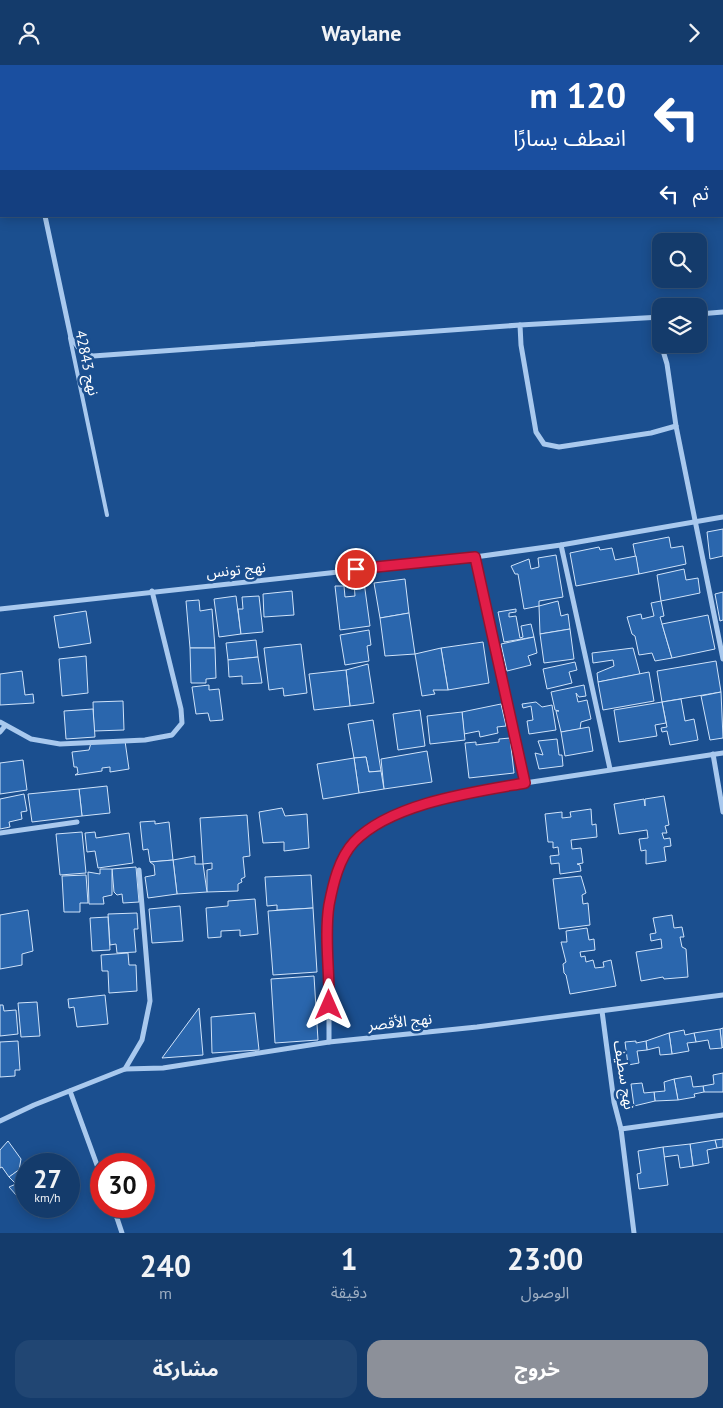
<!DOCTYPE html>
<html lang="ar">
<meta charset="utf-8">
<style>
body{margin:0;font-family:"PT Sans","Noto Sans Arabic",sans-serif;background:#214673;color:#f1f3f6;direction:rtl;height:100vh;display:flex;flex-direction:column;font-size:19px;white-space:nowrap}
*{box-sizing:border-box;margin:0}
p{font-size:16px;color:#9dadc1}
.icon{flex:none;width:28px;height:28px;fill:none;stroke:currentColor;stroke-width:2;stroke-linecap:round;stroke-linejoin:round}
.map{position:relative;height:1168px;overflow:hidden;direction:ltr}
.side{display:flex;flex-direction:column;background:#143b6b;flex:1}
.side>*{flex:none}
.guide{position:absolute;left:0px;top:0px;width:724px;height:152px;box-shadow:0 2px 12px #0003,0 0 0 1px #33557e;direction:rtl;background:#1a4fa0;color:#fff;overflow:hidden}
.tools{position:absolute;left:652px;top:168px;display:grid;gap:10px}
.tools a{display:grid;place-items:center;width:55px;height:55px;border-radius:10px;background:#143b6b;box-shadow:0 2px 12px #0003,0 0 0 1px #33557e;font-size:25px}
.speed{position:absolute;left:15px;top:1088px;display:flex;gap:10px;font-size:25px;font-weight:700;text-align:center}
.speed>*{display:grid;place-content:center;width:65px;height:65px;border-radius:50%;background:#143b6b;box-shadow:0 2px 12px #0003,0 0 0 1px #33557e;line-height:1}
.speed small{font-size:12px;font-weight:400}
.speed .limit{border:8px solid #d22;background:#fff;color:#111}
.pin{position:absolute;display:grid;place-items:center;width:42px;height:42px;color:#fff;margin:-21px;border:2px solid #fff;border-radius:50%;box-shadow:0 1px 5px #0007}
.me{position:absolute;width:55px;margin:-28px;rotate:0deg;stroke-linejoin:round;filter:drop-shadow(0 0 4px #0008)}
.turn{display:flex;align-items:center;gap:18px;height:105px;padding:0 15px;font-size:22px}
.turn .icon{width:65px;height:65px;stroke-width:2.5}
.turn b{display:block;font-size:35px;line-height:42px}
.then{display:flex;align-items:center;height:48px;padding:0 15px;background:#0003;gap:10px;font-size:19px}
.eta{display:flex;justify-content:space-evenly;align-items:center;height:85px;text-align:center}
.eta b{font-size:30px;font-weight:700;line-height:35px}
.action{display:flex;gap:10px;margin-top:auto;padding:10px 15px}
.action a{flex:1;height:58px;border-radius:15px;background:#8c9099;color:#fff;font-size:20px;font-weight:700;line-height:58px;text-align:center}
.action a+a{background:#214673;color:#f1f3f6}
header{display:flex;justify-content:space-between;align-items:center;height:65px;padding:0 15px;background:#143b6b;font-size:22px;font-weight:700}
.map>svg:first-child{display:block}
</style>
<header><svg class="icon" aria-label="forward" viewBox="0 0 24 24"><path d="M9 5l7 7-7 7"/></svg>Waylane<svg class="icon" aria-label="person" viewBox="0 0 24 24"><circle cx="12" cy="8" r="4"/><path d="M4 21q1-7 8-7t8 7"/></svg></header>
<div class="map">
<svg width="723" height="1168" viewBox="0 0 723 1168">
<rect width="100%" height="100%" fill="#1b4f8f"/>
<g fill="#2a66ad" stroke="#cfe3fa">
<polygon points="710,0 723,0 723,21 722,1"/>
<polygon points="723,464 723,491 710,494 707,467"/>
<polygon points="669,472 671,483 683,481 686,499 639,509 633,479"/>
<polygon points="599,482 600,485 612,483 615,495 636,491 639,509 576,521 570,488"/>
<polygon points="556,490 563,532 539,536 539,541 524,544 518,509 515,509 511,501 529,494 531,504 539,502 538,493"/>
<polygon points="684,504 686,515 698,513 700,528 661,536 657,510"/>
<polygon points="405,514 409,548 380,553 374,518"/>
<polygon points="364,517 370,561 340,565 335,521 344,521 345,532 355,531 354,518"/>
<polygon points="292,526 294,550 264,552 263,529"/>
<polygon points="723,527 723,555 720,556 715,529"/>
<polygon points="236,531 241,569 219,572 214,534"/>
<polygon points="259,531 263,567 241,569 238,544 243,544 242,532"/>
<polygon points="199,535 200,546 212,544 215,583 190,583 186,536"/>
<polygon points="558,536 561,551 568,549 570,564 540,569 539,541"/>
<polygon points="661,536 664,551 660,552 672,593 655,596 652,588 639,590 635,571 632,569 627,552 641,549 642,554 654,551 651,538"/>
<polygon points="516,544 516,547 509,548 509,552 516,551 520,573 523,572 521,561 531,559 534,572 504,577 498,547"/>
<polygon points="86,546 91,578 59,583 54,551"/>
<polygon points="409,548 415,589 385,591 380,553"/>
<polygon points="708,550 715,584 672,593 662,559"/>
<polygon points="570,564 574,594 544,598 540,569"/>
<polygon points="369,565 371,580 367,581 369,596 345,600 340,570"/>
<polygon points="534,572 537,588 528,591 531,600 507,606 501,579"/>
<polygon points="256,575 258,592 228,595 226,578"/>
<polygon points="483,577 489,618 448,625 441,583"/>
<polygon points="301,579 307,628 284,631 283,623 269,625 264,583"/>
<polygon points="190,583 215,583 216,613 206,614 206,618 191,618"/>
<polygon points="441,583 448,625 433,625 435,629 422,631 415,589"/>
<polygon points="633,583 640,609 598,617 597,608 614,601 613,595 593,598 592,588"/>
<polygon points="86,591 88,628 62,631 59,594"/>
<polygon points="258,592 262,618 242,619 242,611 229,612 228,595"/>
<polygon points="716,596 721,627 662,637 657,606"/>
<polygon points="575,597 577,605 569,607 572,618 547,624 543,604"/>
<polygon points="368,599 374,638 350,641 346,605"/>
<polygon points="346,605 350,641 314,645 309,609"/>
<polygon points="22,606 25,630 33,629 34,638 0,640 0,609"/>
<polygon points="649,607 654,636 603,645 598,617"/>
<polygon points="209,620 209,625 219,624 223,655 210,656 208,648 196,649 192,622"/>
<polygon points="584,620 586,631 579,632 576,628 578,637 587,635 591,654 581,657 580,664 561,667 556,646 559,646 555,645 551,627"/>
<polygon points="721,627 723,673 710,675 701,631"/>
<polygon points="681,634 685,656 694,654 698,675 670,680 667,666 662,667 661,663 667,662 662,637"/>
<polygon points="123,636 124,665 94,666 93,637"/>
<polygon points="536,637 542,642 552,640 556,665 529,669 527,656 533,655 531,641 523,643 522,639"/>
<polygon points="662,637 666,658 655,660 657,671 619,677 614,645"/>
<polygon points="501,639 506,661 497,662 498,668 480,672 479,666 464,669 462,647"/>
<polygon points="93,644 95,672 66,674 64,646"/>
<polygon points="420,645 425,681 398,685 393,649"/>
<polygon points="462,647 465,675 430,679 427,651"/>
<polygon points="373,655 381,706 369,707 366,692 354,693 348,659"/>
<polygon points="589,662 593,686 565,691 561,667"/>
<polygon points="510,673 514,708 469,713 465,678 476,677 476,680 499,677 499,674"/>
<polygon points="557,674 559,690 562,690 563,701 539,704 535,688 543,690 538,676"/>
<polygon points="125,676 129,704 110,707 110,702 102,703 102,706 75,710 78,708 77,702 74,702 72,687 89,685 91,678"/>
<polygon points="427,686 432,717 384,724 381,694"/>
<polygon points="366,692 369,707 381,706 384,724 359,728 354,693"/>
<polygon points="354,693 359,728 323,734 317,699"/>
<polygon points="23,695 27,725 0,729 0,698"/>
<polygon points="107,721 110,748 82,751 79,724"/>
<polygon points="79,724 82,751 32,757 28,729"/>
<polygon points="24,729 27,746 21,747 22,754 9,757 10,762 0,764 0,734"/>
<polygon points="664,731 669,760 665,761 667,768 662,768 664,774 670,773 671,781 664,782 666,796 646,799 646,785 641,786 639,774 648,773 647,765 619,769 614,739 644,734 645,741 645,734"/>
<polygon points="282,743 285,751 307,749 309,783 284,786 284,777 263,778 259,747"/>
<polygon points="591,744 592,760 596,759 597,772 571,775 572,784 581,783 583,798 577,799 580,800 581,806 560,809 559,798 551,799 550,791 559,790 558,782 553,783 553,777 548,777 545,749 562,747 562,753 571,752 570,747"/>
<polygon points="247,750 250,791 243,792 245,812 241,814 242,817 238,819 238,826 207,827 207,805 212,804 212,798 203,799 200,753"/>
<polygon points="155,756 155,759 169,757 173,795 150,797 148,784 143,785 140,757"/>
<polygon points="82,767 86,808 60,810 56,769"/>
<polygon points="95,767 96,773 129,768 133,798 98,803 95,786 87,787 85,768"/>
<polygon points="195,791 195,799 203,799 207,827 177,829 173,795"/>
<polygon points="173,795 177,829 148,833 145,812 155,810 154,800 150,797"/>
<polygon points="136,802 139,837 123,838 122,829 117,830 114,827 112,804"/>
<polygon points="100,804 112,804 112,830 103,832 104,839 89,839 88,807 100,809"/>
<polygon points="86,810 88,838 80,838 80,847 64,847 62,811"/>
<polygon points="311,810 313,843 277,845 277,840 267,841 265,812"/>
<polygon points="581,811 586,828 582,830 583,839 588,838 590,860 559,864 553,814"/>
<polygon points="255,834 258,869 240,871 240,865 221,866 221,872 208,873 206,843 228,841 228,836"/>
<polygon points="180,841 183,876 152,878 149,844"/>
<polygon points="313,843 317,907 273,910 268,846"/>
<polygon points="28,845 33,886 22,889 22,900 0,904 0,850"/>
<polygon points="137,848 138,864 134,864 136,887 117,888 116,879 110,880 108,849"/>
<polygon points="672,850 674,863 682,862 684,872 680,872 682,882 686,884 688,912 664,914 663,912 641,916 636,887 662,883 661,874 651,876 650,869 656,868 653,853"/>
<polygon points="108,852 110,885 92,886 90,853"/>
<polygon points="587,863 589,875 594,874 595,885 580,887 581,892 585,891 586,897 593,895 595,903 604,902 603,897 611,895 616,921 570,929 566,910 564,908 563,899 566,897 561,877 567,877 566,866"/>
<polygon points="128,888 129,900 136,900 137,926 109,928 108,906 102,906 101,890"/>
<polygon points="314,911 318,975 275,978 271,914"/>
<polygon points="105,930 108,959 77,962 74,942 69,943 68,934"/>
<polygon points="37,937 40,971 21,972 18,938"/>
<polygon points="0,940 3,940 4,946 16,945 18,969 0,971"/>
<polygon points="199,943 203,990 162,993"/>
<polygon points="255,948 259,985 212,988 211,952"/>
<polygon points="723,963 723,982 722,983 720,964"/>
<polygon points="720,964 722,983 710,984 708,975 696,977 694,968"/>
<polygon points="684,965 685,970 694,968 696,977 687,978 689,986 672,989 669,968"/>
<polygon points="669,968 672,989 660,990 659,982 647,985 646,976"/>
<polygon points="18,976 20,1005 15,1005 15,1011 0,1012 0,977"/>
<polygon points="636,976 636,978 646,976 647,985 637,986 639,998 628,1000 625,977"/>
<polygon points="723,1008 723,1027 704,1027 703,1021 714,1019 713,1010"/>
<polygon points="691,1011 693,1022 703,1021 704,1027 694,1029 695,1032 678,1035 674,1014"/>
<polygon points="674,1014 678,1035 655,1036 654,1027 665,1026 664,1017"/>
<polygon points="642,1018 644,1028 654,1027 655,1036 634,1041 631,1019"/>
<polygon points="723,1074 723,1082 717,1083 715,1075"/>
<polygon points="715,1075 717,1083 707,1085 709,1098 693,1101 690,1079"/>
<polygon points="8,1076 21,1094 19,1105 9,1112 2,1102 0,1103 0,1085"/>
<polygon points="690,1079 693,1101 680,1103 678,1090 664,1092 663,1082"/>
<polygon points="663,1082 668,1120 639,1124 637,1109 641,1108 638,1086"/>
<polygon points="24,1101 26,1103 26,1128 25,1126 17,1131 9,1122 16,1119 9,1112"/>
<polygon points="26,1136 26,1141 54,1141 38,1152 35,1146 29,1147 22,1139"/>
</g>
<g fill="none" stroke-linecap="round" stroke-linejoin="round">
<polyline stroke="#a9c9ee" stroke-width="4" points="70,273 107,450"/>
<g stroke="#a9c9ee" stroke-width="5">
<polyline points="83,1 85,0"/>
<polyline points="0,53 1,52"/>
<polyline points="45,151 71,273 82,287 93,291 520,260"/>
<polyline points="699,249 723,247"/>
<polyline points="654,252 661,278"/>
<polyline points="661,252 520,260 521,280 536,367 544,379 559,382 651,368 676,361"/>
<polyline points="661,279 667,299 676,361 723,594"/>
<polyline points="561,480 610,704"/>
<polyline points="0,544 475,492"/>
<polyline points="0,657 31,674 60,679 145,675 172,670 182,658 181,644 152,526"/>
<polyline points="0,667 5,661"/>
<polyline points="713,689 723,747"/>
<polyline points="525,718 475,492 561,480 723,452"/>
<polyline points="0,768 77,757"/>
<polyline points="602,946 614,1037 621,1064 723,1050"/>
<polyline points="329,977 329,842 335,810 353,778 366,766 384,756 435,736 525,718 723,688"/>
<polyline points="125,1004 142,975 150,936 139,805"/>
<polyline points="70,1026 101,1111"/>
<polyline points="0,1056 34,1040 125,1004 163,1003 329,977 477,962 723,930"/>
<polyline points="621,1064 634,1168"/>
<polyline points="113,1141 122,1168"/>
</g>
</g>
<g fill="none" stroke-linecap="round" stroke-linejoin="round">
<defs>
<path id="route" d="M329,940C330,907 324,872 329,840C333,819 339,793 354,777C391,738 474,727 525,718L475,492L356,504"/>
</defs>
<use href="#route" stroke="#92132f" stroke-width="12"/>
<use href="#route" stroke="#e11d48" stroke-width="9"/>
</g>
<g text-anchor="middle" stroke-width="5" stroke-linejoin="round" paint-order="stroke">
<g font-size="15" fill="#fff" stroke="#1b4f8f">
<text transform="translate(87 298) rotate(78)" y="5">نهج 42843</text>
<text transform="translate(236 505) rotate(-6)" y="5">نهج تونس</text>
<text transform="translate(400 957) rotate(-6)" y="5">نهج الأقصر</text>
<text transform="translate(624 1010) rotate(81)" y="5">نهج سطيف</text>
</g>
</g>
</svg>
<div class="tools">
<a><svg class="icon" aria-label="search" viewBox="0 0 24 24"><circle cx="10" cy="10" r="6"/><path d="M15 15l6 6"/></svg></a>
<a><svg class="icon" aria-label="layers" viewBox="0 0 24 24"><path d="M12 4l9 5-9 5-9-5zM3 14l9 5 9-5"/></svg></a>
</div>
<div class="speed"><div>27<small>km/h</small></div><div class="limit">30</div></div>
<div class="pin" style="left:356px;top:504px;background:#d93025"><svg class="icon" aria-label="arrive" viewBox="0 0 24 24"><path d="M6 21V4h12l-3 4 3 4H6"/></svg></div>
<svg class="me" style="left:329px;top:940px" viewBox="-20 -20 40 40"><path d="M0-17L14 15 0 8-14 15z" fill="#e11d48" stroke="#fff" stroke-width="4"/></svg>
<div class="guide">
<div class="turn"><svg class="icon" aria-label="left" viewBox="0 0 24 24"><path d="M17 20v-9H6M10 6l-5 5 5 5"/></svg><div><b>120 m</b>انعطف يسارًا</div></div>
<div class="then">ثم<svg class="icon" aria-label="left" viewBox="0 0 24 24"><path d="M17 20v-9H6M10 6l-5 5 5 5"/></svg></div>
</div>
</div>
<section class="side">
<div class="eta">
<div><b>23:00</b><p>الوصول</p></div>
<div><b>1</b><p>دقيقة</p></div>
<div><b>240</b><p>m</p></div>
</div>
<div class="action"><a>خروج</a><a>مشاركة</a></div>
</section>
